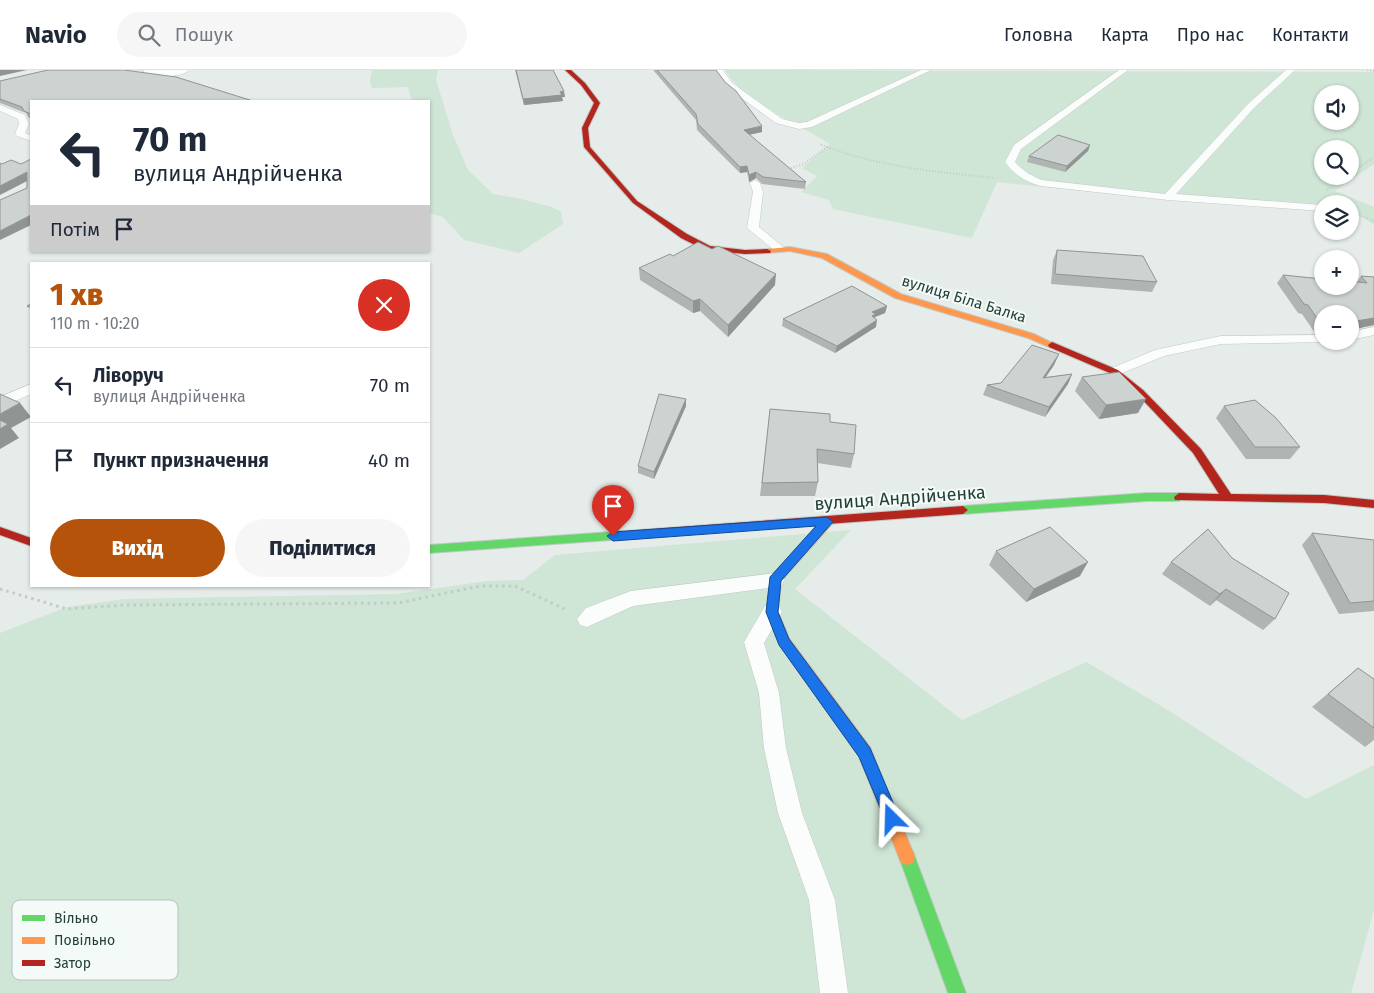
<!DOCTYPE html>
<html lang="uk">
<meta charset="utf-8">
<style>
body{margin:0;font-family:"Fira Sans",sans-serif;background:#f6f6f7;color:#1f2937;height:100vh;display:flex;flex-direction:column;font-size:19px;white-space:nowrap}
*{box-sizing:border-box;margin:0}
p{font-size:16px;color:#747a83}
.icon{flex:none;width:28px;height:28px;fill:none;stroke:currentColor;stroke-width:2;stroke-linecap:round;stroke-linejoin:round}
.map{position:relative;flex:1;overflow:hidden}
.panel{position:absolute;left:30px;top:192px;width:400px;height:325px;display:flex;flex-direction:column;background:#fff;border-radius:0px;box-shadow:0 1px 4px #0004}
.panel>*{flex:none}
.hud{position:absolute;left:30px;top:30px;width:400px;height:152px;border-radius:0px;box-shadow:0 1px 4px #0004;background:#fff;color:#1f2937;overflow:hidden}
.tools{position:absolute;left:1314px;top:15px;display:grid;gap:10px}
.tools a{display:grid;place-items:center;width:45px;height:45px;border-radius:50%;background:#fff;box-shadow:0 1px 4px #0004;font-size:25px}
.pin{position:absolute;display:grid;place-items:center;width:42px;height:42px;color:#fff;margin:-51px -21px;border-radius:50% 50% 50% 0;rotate:-45deg;box-shadow:0 0 5px #0007}
.pin .icon{rotate:45deg}
.me{position:absolute;width:55px;margin:-28px;rotate:338deg;stroke-linejoin:round;filter:drop-shadow(0 0 4px #0008)}
.turn{display:flex;align-items:center;gap:18px;height:105px;padding:0 20px;font-size:22px}
.turn .icon{width:65px;height:65px;stroke-width:2.5}
.turn b{display:block;font-size:35px;line-height:42px}
.then{display:flex;align-items:center;height:48px;padding:0 20px;background:#0003;gap:10px;font-size:19px}
.round{display:grid;place-items:center;flex:none;width:52px;height:52px;border-radius:26px;background:#f6f6f7}
.head{display:flex;align-items:center;justify-content:space-between;height:85px;padding:0 20px}
h1{font-size:30px;font-weight:800;line-height:38px;color:#b45309}
.cta{display:flex;gap:10px;margin-top:auto;padding:10px 20px}
.cta a{flex:1;height:58px;border-radius:30px;background:#b45309;color:#fff;font-size:20px;font-weight:800;line-height:58px;text-align:center}
.cta a+a{background:#f6f6f7;color:#1f2937}
ul{padding:0;list-style:none}
li{display:flex;align-items:center;gap:15px;height:75px;padding:0 20px;border-top:1px solid #e0e1e3}
li div{flex:1}
li b{display:block;font-size:19px}
li em{font-style:normal}
header{display:flex;align-items:center;gap:30px;box-sizing:border-box;height:70px;padding:0 25px;background:#fff;border-bottom:1px solid #e0e1e3}
header strong{font-size:24px}
nav{display:flex;gap:28px;margin-inline-start:auto;font-size:18px}
.search{width:350px;height:45px;background:#f6f6f7;display:flex;align-items:center;gap:12px;box-sizing:border-box;padding:0 18px;border-radius:28px;color:#747a83;font-size:19px}
.map>svg:first-child{display:block}
</style>
<header>
<strong>Navio</strong>
<div class="search"><svg class="icon" aria-label="search" viewBox="0 0 24 24"><circle cx="10" cy="10" r="6"/><path d="M15 15l6 6"/></svg>Пошук</div>
<nav><a>Головна</a><a>Карта</a><a>Про нас</a><a>Контакти</a></nav>
</header>
<div class="map">
<svg width="1374" height="923" viewBox="0 0 1374 923">
<rect width="100%" height="100%" fill="#e6ece9"/>
<g fill="#cfe5d5" fill-rule="evenodd">
<polygon points="372,0 438,0 436,10 453,65 468,100 493,124 517,128 552,137 561,142 563,154 519,183 464,170 443,147 429,143 429,31 412,31 408,17 372,18 370,12"/>
<path d="M725,0L1374,2V94L1335,121L1374,137V155L1363,147L1350,143V134H1322V139L1172,130L997,112L972,168L833,139L829,130L801,122L817,106L802,98L830,74C800,55 742,31 725,0ZM1322,24H1350V51H1322ZM1322,79H1350V106H1322Z"/>
<polygon points="851,460 795,519 962,650 1086,592 1163,637 1306,729 1374,695 1374,840 1351,923 0,923 0,563 67,537 124,529 396,524 487,511 523,510 555,485"/>
</g>
<g fill="none" stroke-linecap="round" stroke-linejoin="round">
<defs>
<g id="lane">
<polygon points="715,0 723,0 732,13 782,49 799,53 807,52 921,0 931,0 812,57 799,59 776,53 726,17"/>
<path d="M1119,0H1128L1021,79L1015,92C1023,101 1031,106 1042,110L1165,124L1248,34L1286,0H1295L1254,38L1176,124L1322,135V141L1168,130L1041,116C1025,112 1015,105 1005,92L1014,75Z"/>
<polygon points="0,35 25,45 29,54 25,63 31,65 31,71 17,66 15,64 19,54 18,49 0,41"/>
<polygon points="755,110 760,113 763,122 759,157 782,176 784,178 782,180 774,180 747,158 753,122 750,113"/>
<polygon points="1374,257 1374,265 1350,270 1350,262"/>
<polygon points="1322,265 1322,271 1327,272 1221,274 1164,286 1115,306 1110,305 1108,302 1110,299 1155,280 1221,266"/>
<polygon points="31,314 31,324 0,338 0,327"/>
<polygon points="775,503 782,505 784,510 782,515 775,517 633,536 587,557 580,555 577,549 586,538 631,521"/>
<polygon points="772,534 779,536 782,542 764,573 779,623 786,678 802,743 835,830 848,923 820,923 809,830 778,743 764,678 759,623 744,572 765,536"/>
</g>
<path id="street" d="M143,0H189C180,9 156,6 145,3Z"/>
<g id="fast">
<polygon points="1147,423 1179,423 1184,427 1179,431 1147,431 963,444 958,440 963,436"/>
<polygon points="625,461 631,465 625,469 429,483 429,475"/>
<polygon points="907,779 913,781 915,787 966,923 948,923 899,787 901,781"/>
</g>
<g id="slow">
<polygon points="790,177 827,184 901,224 1034,264 1056,275 1052,278 1049,277 1028,268 895,228 822,188 790,181 767,183 763,181 767,179"/>
<polygon points="827,448 833,452 831,455 781,511 778,542 789,568 870,677 915,787 913,793 907,795 901,793 859,686 780,575 766,542 771,507 823,449"/>
</g>
<g id="jam">
<polygon points="565,0 571,0 585,13 600,33 588,58 590,77 637,131 687,164 710,176 745,180 767,179 771,181 770,183 745,184 705,180 681,168 633,133 584,77 582,58 594,33 581,15"/>
<polygon points="1052,272 1118,300 1143,320 1201,379 1231,424 1324,425 1374,430 1374,438 1324,433 1175,430 1174,427 1179,423 1219,424 1193,383 1137,324 1112,304 1049,277 1048,275"/>
<polygon points="963,436 968,440 963,444 625,469 619,465 625,461"/>
<polygon points="0,457 31,468 31,476 0,465"/>
</g>
</defs>
<use href="#lane" stroke="#c3c9c6" stroke-width="1"/>
<use href="#street" stroke="#c3c9c6" stroke-width="1"/>
<use href="#fast" stroke="#c2c9c6" stroke-width="2"/>
<use href="#slow" stroke="#c2c9c6" stroke-width="2"/>
<use href="#jam" stroke="#c2c9c6" stroke-width="2"/>
<g stroke="#c1cbc8" stroke-width="2" stroke-dasharray="1 2" stroke-linecap="butt">
<polyline points="1367,0 1374,1"/>
<path d="M827,77C881,97 938,102 995,108"/>
<polyline points="785,100 804,94 827,77 819,74"/>
<polyline points="1350,104 1374,87"/>
<polyline points="1327,120 1347,106"/>
<polyline points="1350,142 1374,151"/>
</g>
<polyline stroke="#c1cbc8" stroke-width="3" stroke-dasharray="2.5 4" stroke-linecap="butt" points="0,519 67,539 125,535 398,533 480,516 515,516 565,539"/>
<use href="#lane" fill="#fbfcfc" fill-rule="evenodd"/>
<use href="#street" fill="#fbfcfc" fill-rule="evenodd"/>
<use href="#fast" fill="#63d668" fill-rule="evenodd"/>
<use href="#slow" fill="#ff974d" fill-rule="evenodd"/>
<use href="#jam" fill="#b3261e" fill-rule="evenodd"/>
</g>
<g fill="#b0b5b3">
<polygon points="515,0 553,0 565,27 562,27 563,31 524,35"/>
<polygon points="653,0 716,0 725,12 762,56 762,62 749,65 806,112 805,119 762,114 756,108 749,112 747,102 740,103 697,60 696,50"/>
<polygon points="0,11 31,31 31,49 28,47 26,43 0,33"/>
<polygon points="1090,75 1088,81 1065,102 1027,92 1029,86"/>
<polygon points="1057,180 1157,212 1152,222 1051,214 1053,190"/>
<polygon points="673,186 775,215 728,267 700,241 693,243 640,210 639,198"/>
<polygon points="1283,205 1357,212 1361,206 1374,207 1374,255 1350,260 1350,244 1322,244 1322,262 1315,263 1302,244 1298,243 1277,213"/>
<polygon points="887,236 885,243 875,247 876,257 835,283 782,256 783,249"/>
<polygon points="1059,284 1054,295 1046,307 1072,304 1068,314 1045,347 983,325 987,315 1001,313"/>
<polygon points="1082,307 1138,343 1099,349 1075,321"/>
<polygon points="686,329 686,336 654,409 638,403 638,396"/>
<polygon points="1224,336 1300,377 1290,389 1246,389 1216,348"/>
<polygon points="770,339 830,352 854,384 851,398 817,393 818,412 815,426 760,426"/>
<polygon points="1208,459 1275,549 1263,560 1216,530 1210,536 1162,504 1171,492"/>
<polygon points="1312,463 1374,470 1374,541 1339,544 1302,475"/>
<polygon points="996,481 1080,506 1026,532 989,495"/>
<polygon points="1358,598 1374,609 1374,670 1365,677 1312,637"/>
</g>
<g fill="#909492">
<polygon points="0,0 27,0 0,6"/>
<polygon points="564,21 565,27 562,27 563,31 524,35 523,29"/>
<polygon points="762,56 762,62 743,66 744,60"/>
<polygon points="1090,75 1088,81 1065,102 1067,96"/>
<polygon points="747,96 747,102 740,103 740,97"/>
<polygon points="27,102 31,109 0,125 0,116"/>
<polygon points="756,102 756,108 749,112 749,105"/>
<polygon points="31,145 31,155 0,170 0,161"/>
<polygon points="776,204 775,215 728,267 728,255"/>
<polygon points="700,229 700,241 693,243 693,231"/>
<polygon points="887,236 885,243 875,247 874,251 871,249 872,242"/>
<polygon points="1374,248 1374,255 1350,260 1356,251"/>
<polygon points="877,250 876,257 835,283 837,276"/>
<polygon points="1059,284 1054,295 1038,318 1043,308"/>
<polygon points="1072,304 1068,314 1045,347 1049,337"/>
<polygon points="686,329 686,336 654,409 654,402"/>
<polygon points="1146,329 1138,343 1099,349 1106,335"/>
<polygon points="20,333 31,347 11,358 19,368 0,379 0,344"/>
<polygon points="1088,492 1080,506 1026,532 1034,519"/>
<polygon points="1226,519 1216,530 1210,536 1220,524"/>
</g>
<g fill="#cdd3d0" stroke="#909492">
<polygon points="48,0 124,0 176,7 253,31 31,31 31,44 24,41 22,37 0,29 0,11"/>
<polygon points="516,0 553,0 564,21 560,22 562,25 523,29"/>
<polygon points="657,0 716,0 725,12 736,21 762,56 744,60 806,112 763,107 756,102 749,105 747,96 740,97 698,54 696,44"/>
<polygon points="1058,65 1090,75 1067,96 1029,86"/>
<polygon points="31,89 31,145 0,161 0,130 27,118 27,102 0,116 0,93 2,94 11,90 21,94"/>
<polygon points="698,172 712,179 718,176 776,204 728,255 700,229 693,231 639,198 670,184 673,186"/>
<polygon points="1057,180 1143,186 1157,212 1055,204"/>
<polygon points="1283,205 1322,209 1322,216 1350,216 1350,211 1367,213 1361,206 1374,207 1374,248 1356,251 1355,253 1350,254 1350,244 1322,244 1322,254 1321,254 1308,235 1304,234"/>
<polygon points="852,216 887,236 872,242 876,244 872,246 877,250 837,276 783,249"/>
<polygon points="31,234 31,238 27,236"/>
<polygon points="1032,275 1059,284 1043,308 1072,304 1049,337 987,315 1001,313"/>
<polygon points="1119,302 1146,329 1106,335 1082,307"/>
<polygon points="0,324 20,333 0,344"/>
<polygon points="659,324 686,329 654,402 638,396"/>
<polygon points="1255,330 1276,348 1300,377 1255,377 1224,336"/>
<polygon points="770,339 830,344 830,352 856,355 854,384 817,379 818,412 762,413"/>
<polygon points="0,350 8,354 0,359"/>
<polygon points="1050,457 1088,492 1034,519 996,481"/>
<polygon points="1208,459 1232,488 1289,523 1275,549 1226,519 1220,524 1171,492"/>
<polygon points="1312,463 1374,470 1374,531 1350,533"/>
<polygon points="1358,598 1374,609 1374,658 1328,624"/>
</g>
<polygon fill="#1a73e8" stroke="#114b97" points="827,447 833,452 831,454 781,511 778,542 789,569 870,678 900,749 898,754 892,757 887,754 859,687 779,575 766,542 770,507 816,456 613,471 607,466 613,462"/>
<g text-anchor="middle" stroke-width="4" stroke-linejoin="round" paint-order="stroke">
<g font-size="15" fill="#224038" stroke="#f4faf7">
<text transform="translate(964 229) rotate(17)" y="5">вулиця Біла Балка</text>
</g>
<g font-size="18" fill="#224038" stroke="#f4faf7">
<text transform="translate(900 428) rotate(-4)" y="6">вулиця Андрійченка</text>
</g>
</g>
<rect x="12" y="830" width="166" height="80" rx="8" fill="#f4faf7" stroke="#b5c2be" stroke-width="1"/>
<rect x="22" y="845" width="23" height="6" fill="#63d668"/>
<rect x="22" y="867" width="23" height="7" fill="#ff974d"/>
<rect x="22" y="890" width="23" height="6" fill="#b3261e"/>
<g font-size="14" fill="#224038">
<text x="54" y="853">Вільно</text>
<text x="54" y="875">Повільно</text>
<text x="54" y="898">Затор</text>
</g>
</svg>
<div class="tools">
<a><svg class="icon" aria-label="sound" viewBox="0 0 24 24"><path d="M4 9h4l5-4v14l-5-4H4zM17 9q2 3 0 6"/></svg></a>
<a><svg class="icon" aria-label="search" viewBox="0 0 24 24"><circle cx="10" cy="10" r="6"/><path d="M15 15l6 6"/></svg></a>
<a><svg class="icon" aria-label="layers" viewBox="0 0 24 24"><path d="M12 4l9 5-9 5-9-5zM3 14l9 5 9-5"/></svg></a>
<a>+</a>
<a>−</a>
</div>
<div class="pin" style="left:613px;top:466px;background:#d93025"><svg class="icon" aria-label="arrive" viewBox="0 0 24 24"><path d="M6 21V4h12l-3 4 3 4H6"/></svg></div>
<svg class="me" style="left:892px;top:749px" viewBox="-20 -20 40 40"><path d="M0-17L14 15 0 8-14 15z" fill="#1a73e8" stroke="#fff" stroke-width="4"/></svg>
<div class="hud">
<div class="turn"><svg class="icon" aria-label="left" viewBox="0 0 24 24"><path d="M17 20v-9H6M10 6l-5 5 5 5"/></svg><div><b>70 m</b>вулиця Андрійченка</div></div>
<div class="then">Потім<svg class="icon" aria-label="arrive" viewBox="0 0 24 24"><path d="M6 21V4h12l-3 4 3 4H6"/></svg></div>
</div>
<section class="panel">
<div class="head"><div><h1>1 хв</h1><p>110 m · 10:20</p></div><a class="round" style="background:#d93025;color:#fff"><svg class="icon" aria-label="close" viewBox="0 0 24 24"><path d="M6 6l12 12M18 6L6 18"/></svg></a></div>
<ul>
<li><svg class="icon" aria-label="left" viewBox="0 0 24 24"><path d="M17 20v-9H6M10 6l-5 5 5 5"/></svg><div><b>Ліворуч</b><p>вулиця Андрійченка</p></div><em>70 m</em></li>
<li><svg class="icon" aria-label="arrive" viewBox="0 0 24 24"><path d="M6 21V4h12l-3 4 3 4H6"/></svg><div><b>Пункт призначення</b></div><em>40 m</em></li>
</ul>
<div class="cta"><a>Вихід</a><a>Поділитися</a></div>
</section>
</div>
